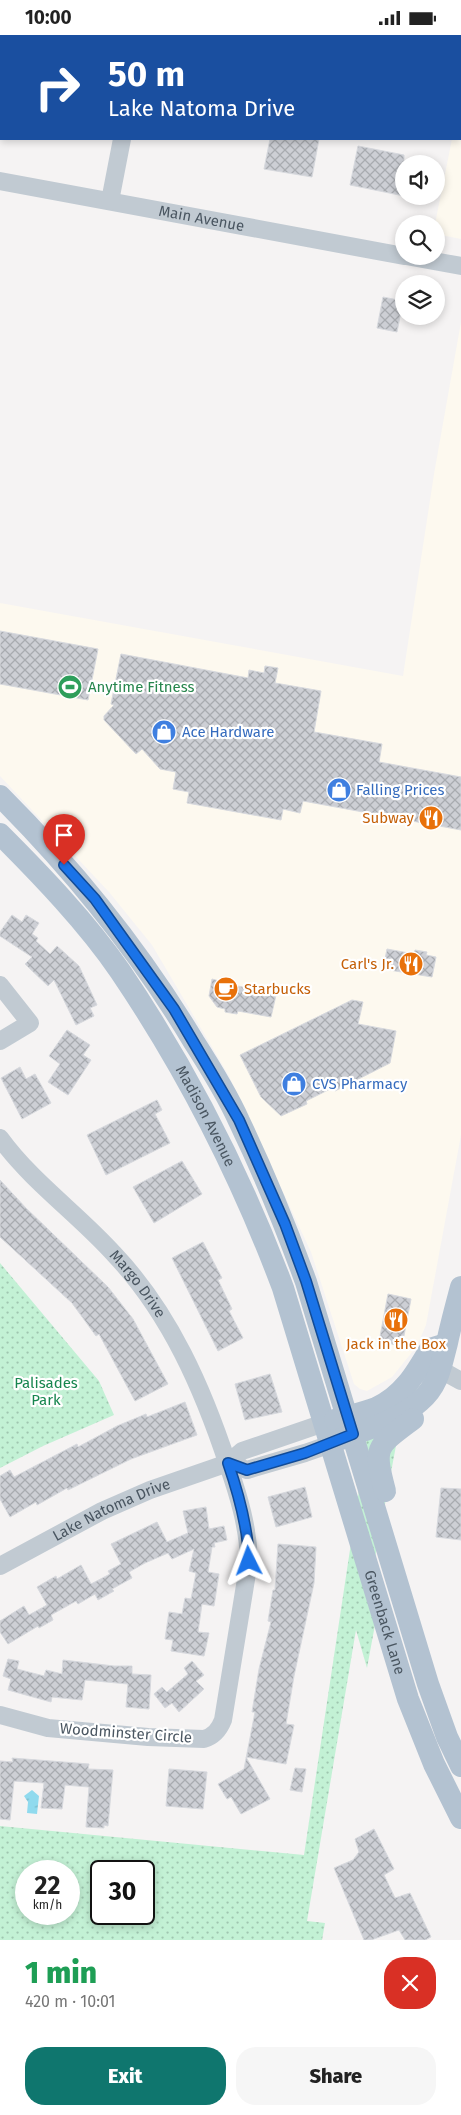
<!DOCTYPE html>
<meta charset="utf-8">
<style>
body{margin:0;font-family:"Fira Sans",sans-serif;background:#f6f6f6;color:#222;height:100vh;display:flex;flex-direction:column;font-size:19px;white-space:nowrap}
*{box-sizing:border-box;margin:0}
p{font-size:16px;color:#767676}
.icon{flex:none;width:28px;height:28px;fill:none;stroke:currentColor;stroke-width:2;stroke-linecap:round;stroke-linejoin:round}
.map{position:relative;height:1905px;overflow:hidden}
.side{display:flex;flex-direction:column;background:#fff;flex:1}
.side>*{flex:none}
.hud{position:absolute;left:0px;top:0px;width:461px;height:105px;box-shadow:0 2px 8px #0003;background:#1a4fa0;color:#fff;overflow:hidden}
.controls{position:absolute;left:395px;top:120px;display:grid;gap:10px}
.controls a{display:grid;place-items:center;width:50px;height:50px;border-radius:50%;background:#fff;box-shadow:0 2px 8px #0003;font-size:25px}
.speed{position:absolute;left:15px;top:1825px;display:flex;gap:10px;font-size:25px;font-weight:700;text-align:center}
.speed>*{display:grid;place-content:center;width:65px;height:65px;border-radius:50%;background:#fff;box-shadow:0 2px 8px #0003;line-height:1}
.speed small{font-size:12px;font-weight:400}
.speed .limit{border:2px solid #111;border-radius:8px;background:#fff;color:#111}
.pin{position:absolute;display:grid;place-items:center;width:42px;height:42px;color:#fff;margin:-51px -21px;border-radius:50% 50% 50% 0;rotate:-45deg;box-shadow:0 0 5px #0007}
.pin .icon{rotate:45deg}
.me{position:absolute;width:55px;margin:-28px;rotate:357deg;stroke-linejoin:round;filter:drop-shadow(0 0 4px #0008)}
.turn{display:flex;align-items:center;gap:18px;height:105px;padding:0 25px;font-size:22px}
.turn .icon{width:65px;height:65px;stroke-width:2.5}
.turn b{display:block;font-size:35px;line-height:42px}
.round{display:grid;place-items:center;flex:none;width:52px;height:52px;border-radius:20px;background:#f6f6f6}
.summary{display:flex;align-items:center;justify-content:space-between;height:85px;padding:0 25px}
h1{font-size:30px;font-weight:800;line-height:38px;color:#1e9e55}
.button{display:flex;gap:10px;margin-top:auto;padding:10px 25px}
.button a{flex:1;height:58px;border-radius:20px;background:#0f766e;color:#fff;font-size:20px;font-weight:800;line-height:58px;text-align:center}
.button a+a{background:#f6f6f6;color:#222}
.status{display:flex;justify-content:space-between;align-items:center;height:35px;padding:0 25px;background:#fff;direction:ltr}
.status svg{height:14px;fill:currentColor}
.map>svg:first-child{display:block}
</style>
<div class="status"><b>10:00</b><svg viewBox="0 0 49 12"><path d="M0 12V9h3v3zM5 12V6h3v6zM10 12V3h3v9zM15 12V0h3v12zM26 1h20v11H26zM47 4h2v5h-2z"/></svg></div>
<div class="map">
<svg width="461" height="1905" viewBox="0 0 461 1905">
<defs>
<pattern id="park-dots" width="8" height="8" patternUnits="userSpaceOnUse" patternTransform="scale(1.25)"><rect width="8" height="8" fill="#c3f1d5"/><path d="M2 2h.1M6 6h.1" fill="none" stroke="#a0c6b0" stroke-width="1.8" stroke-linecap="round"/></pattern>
<pattern id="water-ripples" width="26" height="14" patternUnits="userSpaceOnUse" patternTransform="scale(1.25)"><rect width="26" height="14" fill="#90daee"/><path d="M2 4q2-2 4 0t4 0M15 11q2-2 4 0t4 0" fill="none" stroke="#78b4c4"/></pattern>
<pattern id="building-cross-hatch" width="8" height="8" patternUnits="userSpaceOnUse" patternTransform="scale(1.25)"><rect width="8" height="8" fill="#cdcfd5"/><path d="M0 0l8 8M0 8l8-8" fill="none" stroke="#a8abb0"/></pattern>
</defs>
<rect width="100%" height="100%" fill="#f5f3f3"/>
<g fill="#fdf9ef">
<polygon points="461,58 461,204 436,199 435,189 452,104 460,104"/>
<polygon points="461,287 461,1100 426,1290 417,1311 392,1342 367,1356 360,1354 354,1349 311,1217 229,1041 152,910 109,857 0,741 0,568 403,641 434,439"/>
</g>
<g fill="url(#park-dots)" fill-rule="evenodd">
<polygon points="0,1228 99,1346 114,1380 43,1411 0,1433"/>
<path d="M373,1362L404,1368L374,1528L382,1552L367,1633L356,1595L307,1886L325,1888L322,1905H0V1791L304,1820ZM26,1836H69V1879H26ZM101,1836H144V1879H101Z"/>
</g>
<polygon fill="url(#water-ripples)" points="32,1755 39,1761 37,1779 27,1778 28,1767 24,1761"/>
<g fill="url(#building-cross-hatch)" stroke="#d7d9de">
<polygon points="270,104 319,104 312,142 264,134"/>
<polygon points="358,111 404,120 404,161 350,150"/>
<polygon points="383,262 403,266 397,297 377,293"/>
<polygon points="0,596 98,614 88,665 0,649"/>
<polygon points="121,619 248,643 249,635 264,638 265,631 278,633 275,648 321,656 314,697 382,709 379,727 461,742 461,795 303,766 300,778 283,774 281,785 187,768 189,757 173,754 176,737 160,734 142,714 136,719 104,685 104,681 114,670 111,669"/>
<polygon points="12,880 22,887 26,880 39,888 32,899 38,903 36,906 50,919 57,911 79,931 97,970 90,973 94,981 76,990 54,945 48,951 25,929 32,922 0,901 0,897"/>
<polygon points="387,914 414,919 415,915 427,917 426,920 436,922 432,942 383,934"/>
<polygon points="212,944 237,951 277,956 271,982 238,976 237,979 225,977 225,974 217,972 209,961"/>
<polygon points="352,965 363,967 358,989 396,996 390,1028 335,1056 334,1052 306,1066 307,1069 281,1081 261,1062 240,1020"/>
<polygon points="67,995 90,1010 83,1020 91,1025 68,1060 48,1047 60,1029 49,1021"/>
<polygon points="20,1032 26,1044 35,1039 51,1068 22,1084 1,1043"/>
<polygon points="157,1065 162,1075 155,1079 170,1108 106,1140 87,1100"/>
<polygon points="182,1126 202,1159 154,1188 133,1152"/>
<polygon points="0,1145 26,1173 108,1252 133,1284 168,1349 135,1366 99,1299 96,1301 72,1268 0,1202"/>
<polygon points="203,1207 222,1243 218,1245 232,1274 229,1276 243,1303 218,1316 172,1223"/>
<polygon points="388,1259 411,1264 402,1311 379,1307"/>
<polygon points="270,1339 282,1377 245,1385 235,1349"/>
<polygon points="185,1367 197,1400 131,1424 68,1455 67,1453 37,1470 36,1467 10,1482 0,1464 0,1441 10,1435 14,1442 77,1409 78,1412 117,1391 146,1379 147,1382"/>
<polygon points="305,1452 312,1482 276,1492 268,1462"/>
<polygon points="441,1453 461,1454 461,1505 436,1502"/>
<polygon points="206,1472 209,1494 224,1491 227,1505 214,1508 215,1512 212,1512 208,1537 219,1539 214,1571 202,1569 198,1597 209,1598 204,1621 171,1616 173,1605 165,1604 169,1577 182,1579 185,1563 191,1564 196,1538 189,1536 194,1514 172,1524 168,1518 145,1528 129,1537 132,1543 112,1554 114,1556 98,1565 95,1559 78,1569 76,1566 51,1580 53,1585 39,1593 38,1591 8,1609 0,1597 0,1586 24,1571 29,1580 47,1570 37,1552 56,1541 57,1544 81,1530 91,1549 110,1539 108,1536 121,1529 111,1509 157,1487 167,1507 188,1498 183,1476"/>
<polygon points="278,1509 316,1512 314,1548 294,1641 286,1689 294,1690 286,1729 246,1722 270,1764 241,1779 231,1762 227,1764 218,1749 244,1734 255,1677 252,1677 259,1634 271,1587 268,1586 273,1555 275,1555"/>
<polygon points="8,1624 19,1626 17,1634 44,1641 46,1635 62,1639 63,1625 114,1631 132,1631 132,1639 151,1640 149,1674 126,1672 128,1649 85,1645 82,1665 52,1662 51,1667 8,1655 11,1644 3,1641"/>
<polygon points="192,1626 204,1640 196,1646 204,1654 179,1677 172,1668 165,1673 154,1659 162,1652 167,1657 188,1639 184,1633"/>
<polygon points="12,1723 89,1729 88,1734 113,1735 108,1791 104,1790 104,1793 86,1792 89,1752 65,1750 62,1774 41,1773 44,1748 14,1746 10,1785 0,1784 0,1726 13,1727"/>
<polygon points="295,1733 306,1734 302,1757 290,1755"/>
<polygon points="169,1734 207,1737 203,1774 166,1771"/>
<polygon points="374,1794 394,1834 384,1840 395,1863 410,1858 431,1902 425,1905 405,1905 399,1895 371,1905 364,1905 334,1833 353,1825 359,1817 355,1804"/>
</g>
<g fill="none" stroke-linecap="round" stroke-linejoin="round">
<g stroke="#c1cad2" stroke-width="18">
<polyline points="129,0 134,1"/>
<path id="s1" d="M0,146L404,221"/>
<polyline points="110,166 122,104"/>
<polyline points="406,221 461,231"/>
<polyline points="0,950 30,988 0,1006"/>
<path id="s2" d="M0,1103C32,1147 78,1179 114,1219C170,1278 203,1354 228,1430C239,1462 248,1492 249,1526L223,1685C219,1695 214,1701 204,1704L148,1702L48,1693L0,1680"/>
<polyline points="428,1340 441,1335 461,1346"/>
<polyline points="228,1428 247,1435 305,1418 331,1409"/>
<path id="s3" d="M0,1531L102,1476L150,1455L228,1428L242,1416L324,1388"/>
</g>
<g stroke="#b3c2d1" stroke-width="22">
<path d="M0,761C74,835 140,917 194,1007C210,1032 227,1059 239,1086C264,1138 286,1192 306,1247L428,1649L447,1702L461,1731"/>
<path id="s4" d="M0,799C42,841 87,888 120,936C187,1035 241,1141 283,1253L408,1664L434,1729L461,1783"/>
<path d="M335,1385C348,1381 363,1378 376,1373C403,1361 416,1338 430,1314L446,1309"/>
<path d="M341,1404C367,1394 398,1386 420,1366C439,1350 441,1330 447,1308C451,1289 456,1271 461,1252"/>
<path d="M385,1456C373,1411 376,1412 413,1384"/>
</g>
</g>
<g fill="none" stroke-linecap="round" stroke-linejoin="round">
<defs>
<path id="route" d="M64,830L95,864L174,974L239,1085L285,1189L306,1246L353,1399L305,1418L247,1435L228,1428C239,1460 248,1492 249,1526"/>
</defs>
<use href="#route" stroke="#114b97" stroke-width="12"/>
<use href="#route" stroke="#1a73e8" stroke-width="9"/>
</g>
<defs>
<symbol id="stadium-disc" viewBox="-11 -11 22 22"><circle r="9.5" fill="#2e9e5b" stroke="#fff"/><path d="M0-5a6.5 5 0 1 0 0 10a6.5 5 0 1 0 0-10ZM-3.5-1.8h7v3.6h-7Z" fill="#fff"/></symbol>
<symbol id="shop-disc" viewBox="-11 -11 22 22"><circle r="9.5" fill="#3f7fe0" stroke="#fff"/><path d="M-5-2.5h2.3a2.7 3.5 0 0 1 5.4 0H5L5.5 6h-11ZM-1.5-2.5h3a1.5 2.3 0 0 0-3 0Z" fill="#fff"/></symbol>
<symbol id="restaurant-disc" viewBox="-11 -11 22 22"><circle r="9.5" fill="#e8710a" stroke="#fff"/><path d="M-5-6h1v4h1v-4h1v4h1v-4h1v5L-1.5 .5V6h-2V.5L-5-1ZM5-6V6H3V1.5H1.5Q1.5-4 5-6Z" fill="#fff"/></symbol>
<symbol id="cafe-disc" viewBox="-11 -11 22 22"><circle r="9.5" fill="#e8710a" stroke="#fff"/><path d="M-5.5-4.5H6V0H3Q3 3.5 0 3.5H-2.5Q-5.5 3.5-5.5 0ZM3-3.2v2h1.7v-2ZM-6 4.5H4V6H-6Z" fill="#fff"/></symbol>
</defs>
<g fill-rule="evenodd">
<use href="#stadium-disc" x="56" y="638" width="28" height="28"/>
<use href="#shop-disc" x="150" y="683" width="28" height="28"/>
<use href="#shop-disc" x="325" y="741" width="28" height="28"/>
<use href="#restaurant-disc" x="417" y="769" width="28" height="28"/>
<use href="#restaurant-disc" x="397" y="915" width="28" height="28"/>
<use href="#cafe-disc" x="212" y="940" width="28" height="28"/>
<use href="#shop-disc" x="280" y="1035" width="28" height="28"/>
<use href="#restaurant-disc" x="382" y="1271" width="28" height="28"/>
</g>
<g text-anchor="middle" stroke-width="4.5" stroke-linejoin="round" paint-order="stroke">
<g font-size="15" fill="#4a5661" stroke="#fff">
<text dy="5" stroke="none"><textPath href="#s1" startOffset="205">Main Avenue</textPath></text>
<text dy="5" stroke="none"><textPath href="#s4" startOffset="351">Madison Avenue</textPath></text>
<text dy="5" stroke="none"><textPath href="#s2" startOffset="201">Margo Drive</textPath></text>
<text dy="5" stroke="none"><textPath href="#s3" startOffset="125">Lake Natoma Drive</textPath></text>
<text dy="5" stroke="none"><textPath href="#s4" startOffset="889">Greenback Lane</textPath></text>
<text transform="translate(126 1698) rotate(4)" y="5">Woodminster Circle</text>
</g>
<g font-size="15" fill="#27864d" stroke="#fff" text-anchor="start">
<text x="88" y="657">Anytime Fitness</text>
</g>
<g font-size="15" fill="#366cbe" stroke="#fff" text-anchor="start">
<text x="182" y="702">Ace Hardware</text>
<text x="356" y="760">Falling Prices</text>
<text x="312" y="1054">CVS Pharmacy</text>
</g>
<g font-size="15" fill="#c56008" stroke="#fff" text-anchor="end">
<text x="414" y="788">Subway</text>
<text x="394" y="934">Carl's Jr.</text>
<text x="244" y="959" text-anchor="start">Starbucks</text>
<text x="396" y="1314" text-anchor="middle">Jack in the Box</text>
</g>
<g font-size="15" fill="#17864f" stroke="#fff">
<text x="46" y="1353">Palisades<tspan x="46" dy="17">Park</tspan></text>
</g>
</g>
</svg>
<div class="controls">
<a><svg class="icon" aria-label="sound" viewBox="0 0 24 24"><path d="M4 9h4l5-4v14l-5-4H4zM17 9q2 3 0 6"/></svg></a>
<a><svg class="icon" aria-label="search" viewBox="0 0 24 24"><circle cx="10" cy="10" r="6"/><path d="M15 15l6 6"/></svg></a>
<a><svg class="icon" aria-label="layers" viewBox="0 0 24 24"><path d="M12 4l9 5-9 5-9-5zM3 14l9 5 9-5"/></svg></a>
</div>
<div class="speed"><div>22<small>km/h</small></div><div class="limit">30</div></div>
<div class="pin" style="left:64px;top:830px;background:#d93025"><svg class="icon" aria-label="arrive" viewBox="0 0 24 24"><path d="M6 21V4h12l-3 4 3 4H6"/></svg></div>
<svg class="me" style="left:249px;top:1526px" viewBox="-20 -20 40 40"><path d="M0-17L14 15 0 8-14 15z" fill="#1a73e8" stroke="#fff" stroke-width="4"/></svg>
<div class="hud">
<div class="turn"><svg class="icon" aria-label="right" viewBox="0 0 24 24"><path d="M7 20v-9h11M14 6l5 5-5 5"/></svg><div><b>50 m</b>Lake Natoma Drive</div></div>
</div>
</div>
<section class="side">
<div class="summary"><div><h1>1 min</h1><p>420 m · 10:01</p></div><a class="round" style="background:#d93025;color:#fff"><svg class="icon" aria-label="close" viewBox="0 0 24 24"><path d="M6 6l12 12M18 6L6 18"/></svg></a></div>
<div class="button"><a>Exit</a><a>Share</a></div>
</section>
